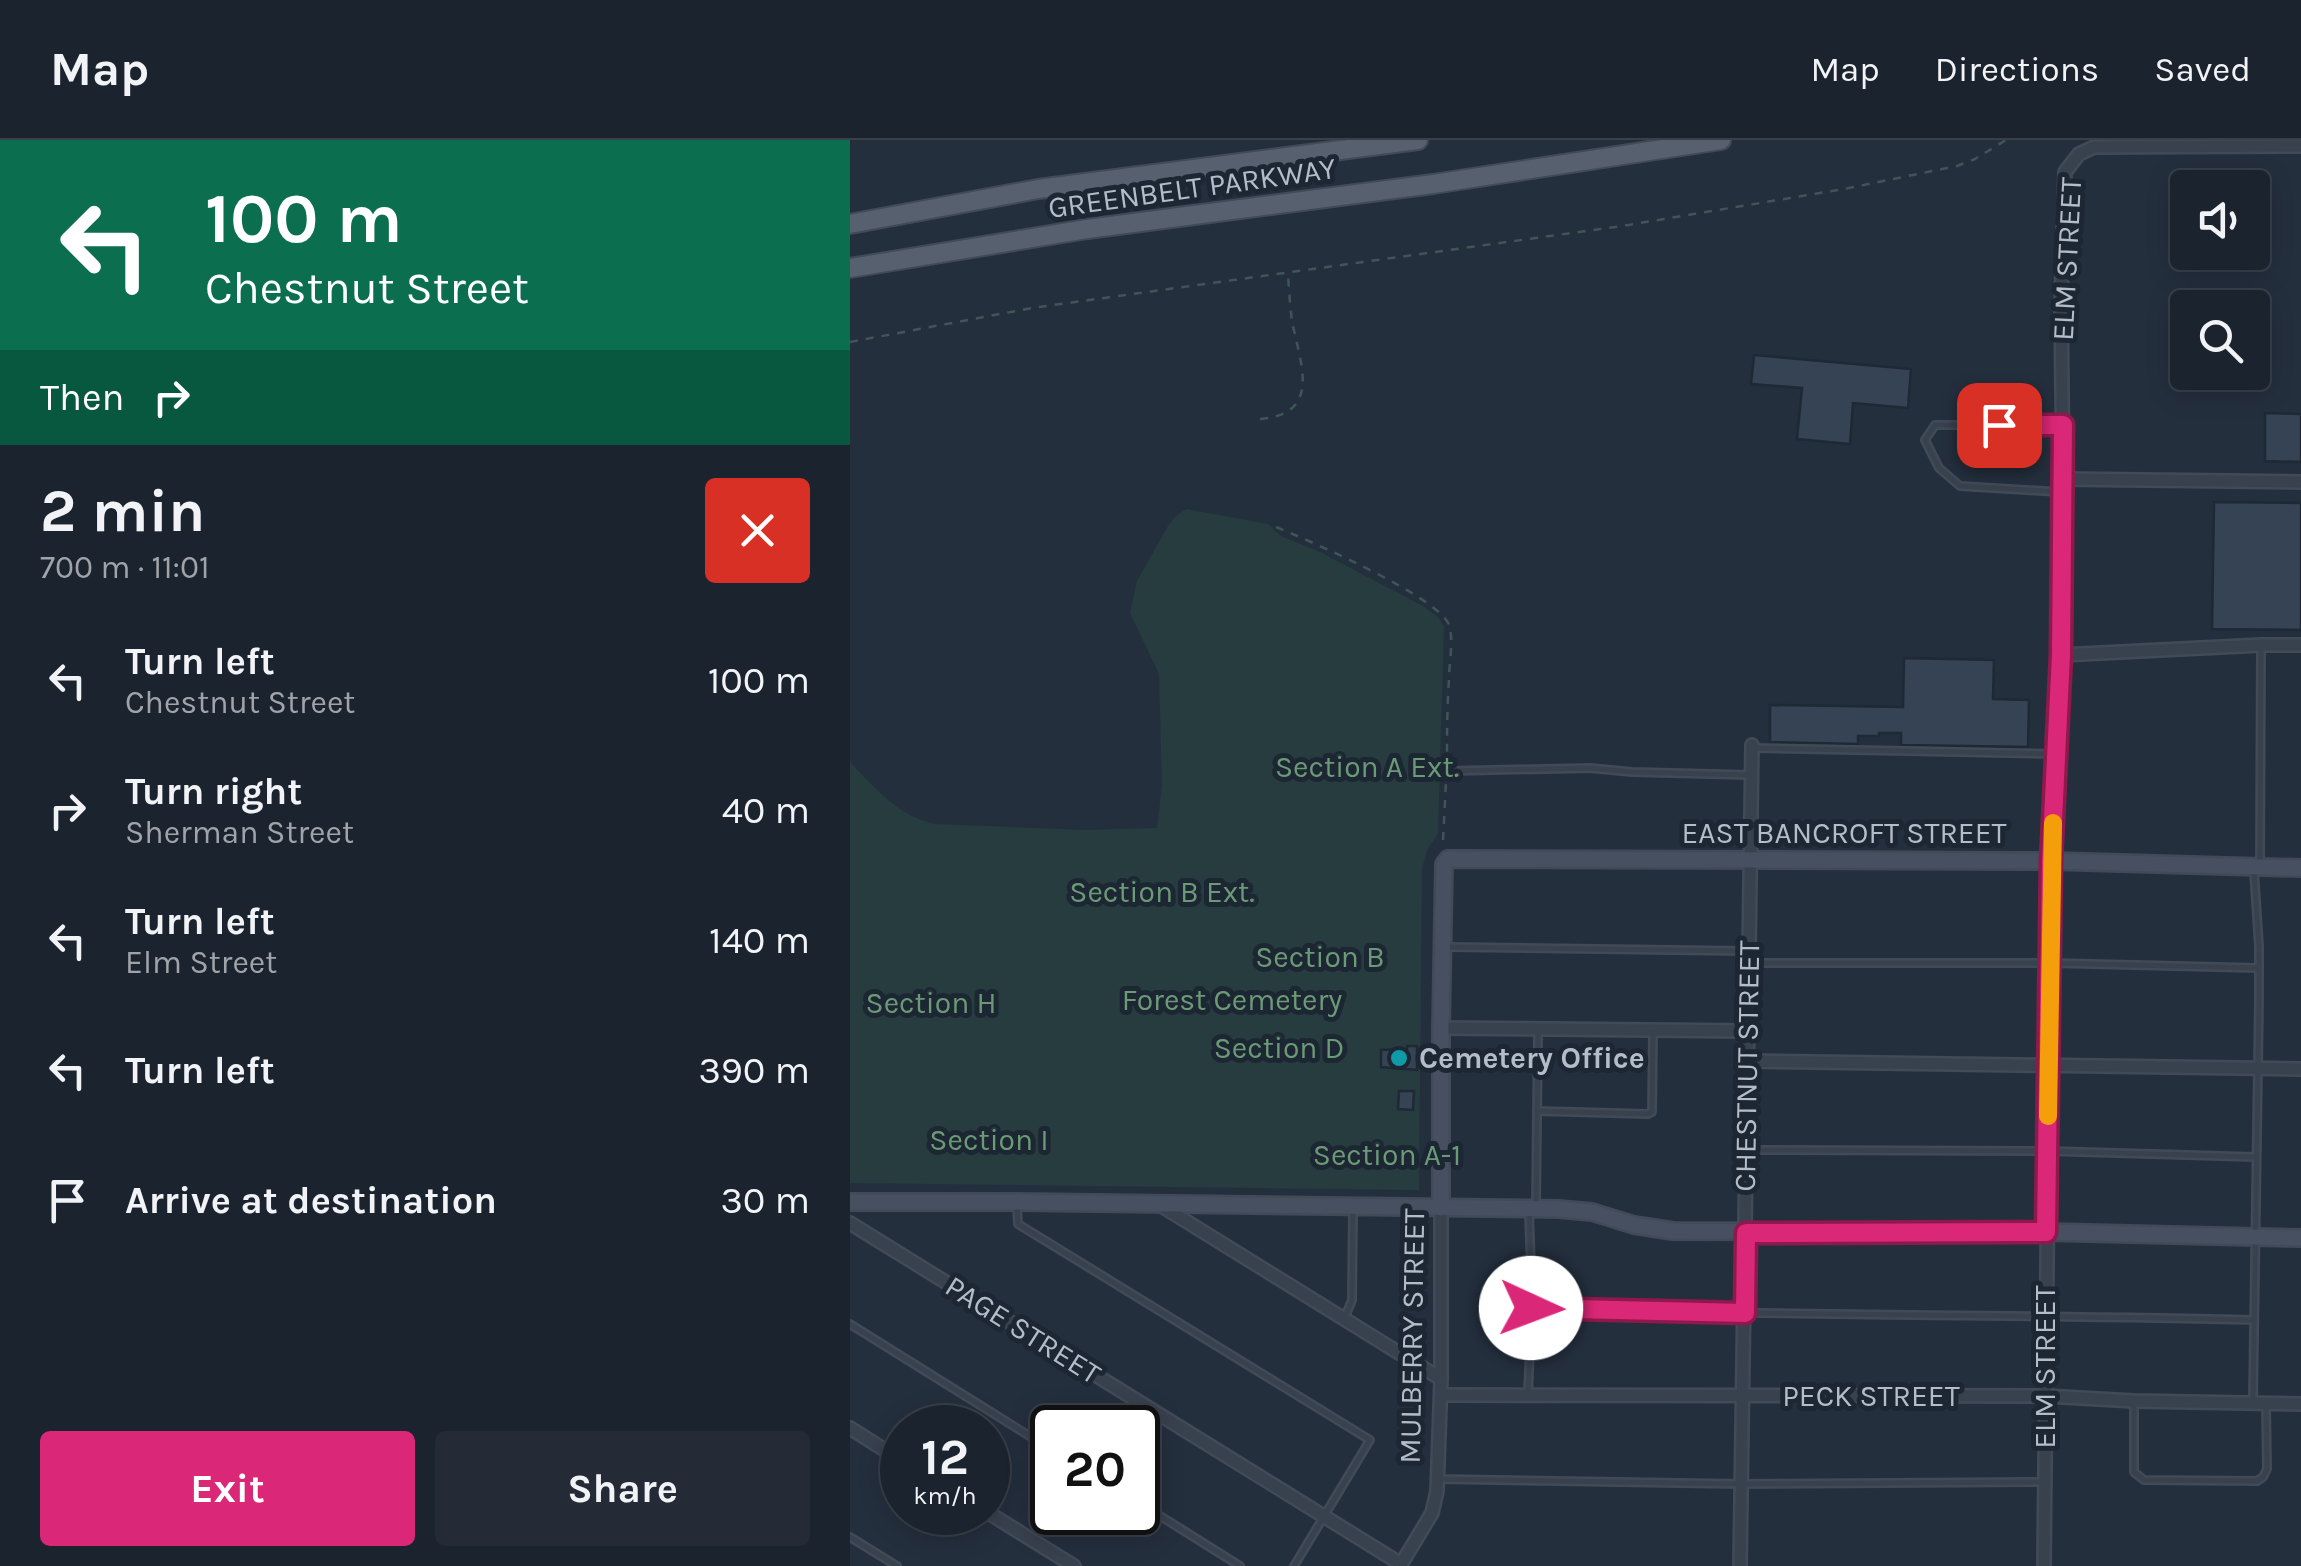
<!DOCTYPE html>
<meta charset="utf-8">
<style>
body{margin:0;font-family:Karla,sans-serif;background:#242b36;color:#f1f3f6;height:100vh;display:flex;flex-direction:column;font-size:38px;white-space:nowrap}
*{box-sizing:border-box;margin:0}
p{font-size:32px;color:#a0a4aa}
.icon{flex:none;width:55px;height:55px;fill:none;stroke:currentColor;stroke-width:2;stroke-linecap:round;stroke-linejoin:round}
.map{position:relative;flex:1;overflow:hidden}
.side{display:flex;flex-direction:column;background:#1b232e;width:850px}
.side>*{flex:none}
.top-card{background:#0b6e4f;color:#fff;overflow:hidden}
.fabs{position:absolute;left:1320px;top:30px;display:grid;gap:20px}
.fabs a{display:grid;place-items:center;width:100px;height:100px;border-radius:10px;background:#1b232e;box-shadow:0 5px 25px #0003,0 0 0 2px #39404a;font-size:50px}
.speed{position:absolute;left:30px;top:1265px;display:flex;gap:20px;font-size:50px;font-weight:700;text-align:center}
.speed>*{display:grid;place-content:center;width:130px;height:130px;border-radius:50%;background:#1b232e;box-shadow:0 5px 25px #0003,0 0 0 2px #39404a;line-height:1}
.speed small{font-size:25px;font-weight:400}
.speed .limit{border:5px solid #111;border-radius:15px;background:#fff;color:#111}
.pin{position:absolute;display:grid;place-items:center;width:85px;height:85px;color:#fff;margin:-42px;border-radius:20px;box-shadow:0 5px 15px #0006}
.me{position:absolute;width:110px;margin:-55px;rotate:92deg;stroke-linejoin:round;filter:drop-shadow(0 0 8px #0008)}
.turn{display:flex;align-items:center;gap:35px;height:210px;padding:0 40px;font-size:45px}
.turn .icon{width:130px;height:130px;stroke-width:2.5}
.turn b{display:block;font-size:70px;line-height:85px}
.then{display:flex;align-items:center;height:95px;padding:0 40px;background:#0003;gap:20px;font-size:38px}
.round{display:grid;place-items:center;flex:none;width:105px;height:105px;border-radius:10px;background:#242b36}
.overview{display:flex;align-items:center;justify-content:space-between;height:170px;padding:0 40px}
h1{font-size:60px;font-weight:700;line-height:75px}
.button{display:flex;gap:20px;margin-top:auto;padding:20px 40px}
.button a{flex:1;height:115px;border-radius:10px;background:#db2777;color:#fff;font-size:40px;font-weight:700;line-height:115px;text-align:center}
.button a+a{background:#242b36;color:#f1f3f6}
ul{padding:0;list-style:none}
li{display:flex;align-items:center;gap:30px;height:130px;padding:0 40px}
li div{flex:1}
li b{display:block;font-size:38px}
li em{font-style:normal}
header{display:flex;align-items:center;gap:60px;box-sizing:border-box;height:140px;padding:0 50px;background:#1b232e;border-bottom:2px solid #39404a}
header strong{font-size:48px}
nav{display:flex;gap:55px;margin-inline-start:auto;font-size:35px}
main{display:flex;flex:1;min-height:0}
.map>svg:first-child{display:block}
</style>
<header>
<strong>Map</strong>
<nav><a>Map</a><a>Directions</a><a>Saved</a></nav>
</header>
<main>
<section class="side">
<div class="top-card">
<div class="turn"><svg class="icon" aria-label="left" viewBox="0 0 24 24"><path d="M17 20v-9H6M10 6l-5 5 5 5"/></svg><div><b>100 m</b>Chestnut Street</div></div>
<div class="then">Then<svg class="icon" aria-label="right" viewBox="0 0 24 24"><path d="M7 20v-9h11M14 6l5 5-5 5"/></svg></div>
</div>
<div class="overview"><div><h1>2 min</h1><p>700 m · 11:01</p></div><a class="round" style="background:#d93025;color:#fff"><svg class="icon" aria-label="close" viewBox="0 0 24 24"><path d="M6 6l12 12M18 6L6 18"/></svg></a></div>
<ul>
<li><svg class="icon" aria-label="left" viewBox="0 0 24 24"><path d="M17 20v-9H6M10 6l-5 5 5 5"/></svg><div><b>Turn left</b><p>Chestnut Street</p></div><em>100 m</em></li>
<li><svg class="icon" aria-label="right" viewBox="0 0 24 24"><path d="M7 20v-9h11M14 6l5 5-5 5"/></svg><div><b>Turn right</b><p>Sherman Street</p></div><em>40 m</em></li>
<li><svg class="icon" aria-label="left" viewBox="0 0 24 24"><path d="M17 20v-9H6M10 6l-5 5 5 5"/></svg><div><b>Turn left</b><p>Elm Street</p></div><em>140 m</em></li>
<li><svg class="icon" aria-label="left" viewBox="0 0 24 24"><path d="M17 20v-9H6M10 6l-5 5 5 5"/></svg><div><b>Turn left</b></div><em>390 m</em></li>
<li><svg class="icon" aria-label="arrive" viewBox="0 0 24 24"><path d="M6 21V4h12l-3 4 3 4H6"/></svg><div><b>Arrive at destination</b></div><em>30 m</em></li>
</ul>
<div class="button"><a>Exit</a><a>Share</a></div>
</section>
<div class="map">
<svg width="1451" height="1426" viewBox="0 0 1451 1426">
<rect width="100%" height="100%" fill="#242f3e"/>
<path fill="#263c3f" d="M336,369L418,384L431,396L472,413L573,466L588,477L594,487L588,694L578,708L572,728L569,1050L0,1043V622C24,647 49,677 85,684L233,690L307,688L312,646L309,534L280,473L287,441L318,386L326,376Z"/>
<g fill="#364354" stroke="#1f2835" stroke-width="2.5">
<polygon points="904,215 1061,229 1058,268 1003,263 1000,304 947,299 952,248 901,244"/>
<polygon points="1415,273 1451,274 1451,322 1415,321"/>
<polygon points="1364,362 1451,363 1451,490 1362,489"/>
<polygon points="1054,518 1144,520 1143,559 1179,560 1178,607 1051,605 1051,593 1029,593 1029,596 1008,596 1008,604 920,602 920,565 1053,567"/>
<polygon points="557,906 567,906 567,930 531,927 531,910 557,909"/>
<polygon points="549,951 564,951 563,970 548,969"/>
</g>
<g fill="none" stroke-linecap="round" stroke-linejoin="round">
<defs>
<g id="lane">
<polyline points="1210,352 1110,346 1089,328 1075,300 1085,285 1211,285"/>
<polyline points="904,608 1203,614"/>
<polyline points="598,631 740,628 782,632 900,635"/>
<polyline points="1410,722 1411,508"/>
<polyline points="597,807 896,811"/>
<polyline points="902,823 1200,823 1409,828"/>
<polyline points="687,971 798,974 802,972 803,893"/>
<polyline points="899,1010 1197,1011 1406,1017"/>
<polyline points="686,1066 688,892"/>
<polyline points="167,1067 168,1084 520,1300 444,1426"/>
<path d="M681,1168C922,1176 1163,1174 1404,1180"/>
<polyline points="495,1177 502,1160 503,1070"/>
<polyline points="0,1184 202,1310"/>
<polyline points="678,1255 682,1159 679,1072"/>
<polyline points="1403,1260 1409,860 1409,806 1404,731"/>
<polyline points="1284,1263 1284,1332 1294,1340 1407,1341 1413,1337 1417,1329 1416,1266"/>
<polyline points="587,1339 892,1344 1194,1342"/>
<polyline points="288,1362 390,1426"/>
<polyline points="0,1397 47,1426"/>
</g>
<g id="street">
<polyline points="1213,339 1451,342"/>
<polyline points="1211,515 1411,505 1451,505"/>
<polyline points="591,888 898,891"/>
<polyline points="898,921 1451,929"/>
<polyline points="310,1065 591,1239"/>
<polyline points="0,1083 551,1424"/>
<polyline points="591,1255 1195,1256 1284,1261 1451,1264"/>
<polyline points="0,1288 52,1321"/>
<polyline points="137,1372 224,1426"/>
<polyline points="550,1426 582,1373 587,1351 591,1239 591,1068"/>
<polyline points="890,1426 902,605"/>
<polyline points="1194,1426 1201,721 1211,515 1213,339 1211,164 1215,32 1229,14 1244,7 1451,6"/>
</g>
<g id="secondary">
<polyline points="0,1062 167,1062 709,1069 742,1072 784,1085 823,1091 1196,1092 1451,1098"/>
<polyline points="591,1068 591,888 594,724 598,719 1201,721 1451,728"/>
</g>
<g id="primary">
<polyline points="0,84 188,49 568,0"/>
<polyline points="0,128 237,89 583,44 871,0"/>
</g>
</defs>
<use href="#lane" stroke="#414a57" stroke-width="10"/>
<use href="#street" stroke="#414a57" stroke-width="16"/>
<use href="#secondary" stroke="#414a57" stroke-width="20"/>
<use href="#primary" stroke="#414a57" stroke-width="22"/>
<g stroke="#3f5557" stroke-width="2.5" stroke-dasharray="8 8" stroke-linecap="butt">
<polyline points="0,202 182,168 772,86 994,49 1107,26 1125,19 1156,0"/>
<path d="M410,279C473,274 450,223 442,181C440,166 439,150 438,134"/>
<path d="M426,387C458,400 589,457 599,485C604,501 599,522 599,539C597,567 597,595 597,624"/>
<polyline points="593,700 596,642"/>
</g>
<use href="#lane" stroke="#38414e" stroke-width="5"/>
<use href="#street" stroke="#38414e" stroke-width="11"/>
<use href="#secondary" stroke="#465061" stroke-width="15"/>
<use href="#primary" stroke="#56606e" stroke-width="18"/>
</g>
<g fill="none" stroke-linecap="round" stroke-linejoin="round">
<defs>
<polyline id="route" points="681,1168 895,1173 896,1093 1196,1092 1201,721 1211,515 1213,285 1149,285"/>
</defs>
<use href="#route" stroke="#8e194d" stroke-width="25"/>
<use href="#route" stroke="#db2777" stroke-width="18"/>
<polyline stroke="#f59e0b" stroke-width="18" points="1198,976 1203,683"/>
</g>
<circle fill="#0f9aa8" stroke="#1d2633" stroke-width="4" cx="549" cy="918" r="10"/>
<g text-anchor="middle" stroke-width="10" stroke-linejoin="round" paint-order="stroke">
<g font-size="30" fill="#b4bcc9" stroke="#1d2633">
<text transform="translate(342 48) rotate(-8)" y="10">GREENBELT PARKWAY</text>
<text transform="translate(1217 119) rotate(-87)" y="10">ELM STREET</text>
<text x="994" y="703">EAST BANCROFT STREET</text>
<text transform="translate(897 926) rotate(-89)" y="10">CHESTNUT STREET</text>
<text transform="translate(173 1190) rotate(32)" y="10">PAGE STREET</text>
<text transform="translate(562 1196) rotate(-89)" y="10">MULBERRY STREET</text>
<text transform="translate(1195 1227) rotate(-90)" y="10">ELM STREET</text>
<text x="1021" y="1266">PECK STREET</text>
</g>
<g font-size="30" fill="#6b9a76" stroke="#1d2633">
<text x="517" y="637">Section A Ext.</text>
<text x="312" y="762">Section B Ext.</text>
<text x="470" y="827">Section B</text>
<text x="382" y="870">Forest Cemetery</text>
<text x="81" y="873">Section H</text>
<text x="429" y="918">Section D</text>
<text x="139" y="1010">Section I</text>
<text x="537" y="1025">Section A-1</text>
</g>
<g font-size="30" font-weight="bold" fill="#b4bcc9" stroke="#1d2633" text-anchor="start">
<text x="569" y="928">Cemetery Office</text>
</g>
</g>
</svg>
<div class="fabs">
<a><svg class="icon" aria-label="sound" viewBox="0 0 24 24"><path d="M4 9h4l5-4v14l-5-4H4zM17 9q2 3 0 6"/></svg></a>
<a><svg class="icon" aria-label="search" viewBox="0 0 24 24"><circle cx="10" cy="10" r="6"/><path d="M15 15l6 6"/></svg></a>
</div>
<div class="speed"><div>12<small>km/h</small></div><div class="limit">20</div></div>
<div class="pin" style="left:1149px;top:285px;background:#d93025"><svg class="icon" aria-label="arrive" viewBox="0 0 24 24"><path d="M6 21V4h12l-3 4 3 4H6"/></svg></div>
<svg class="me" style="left:681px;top:1168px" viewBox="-20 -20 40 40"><circle r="19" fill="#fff"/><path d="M0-13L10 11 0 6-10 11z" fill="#db2777"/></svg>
</div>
</main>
